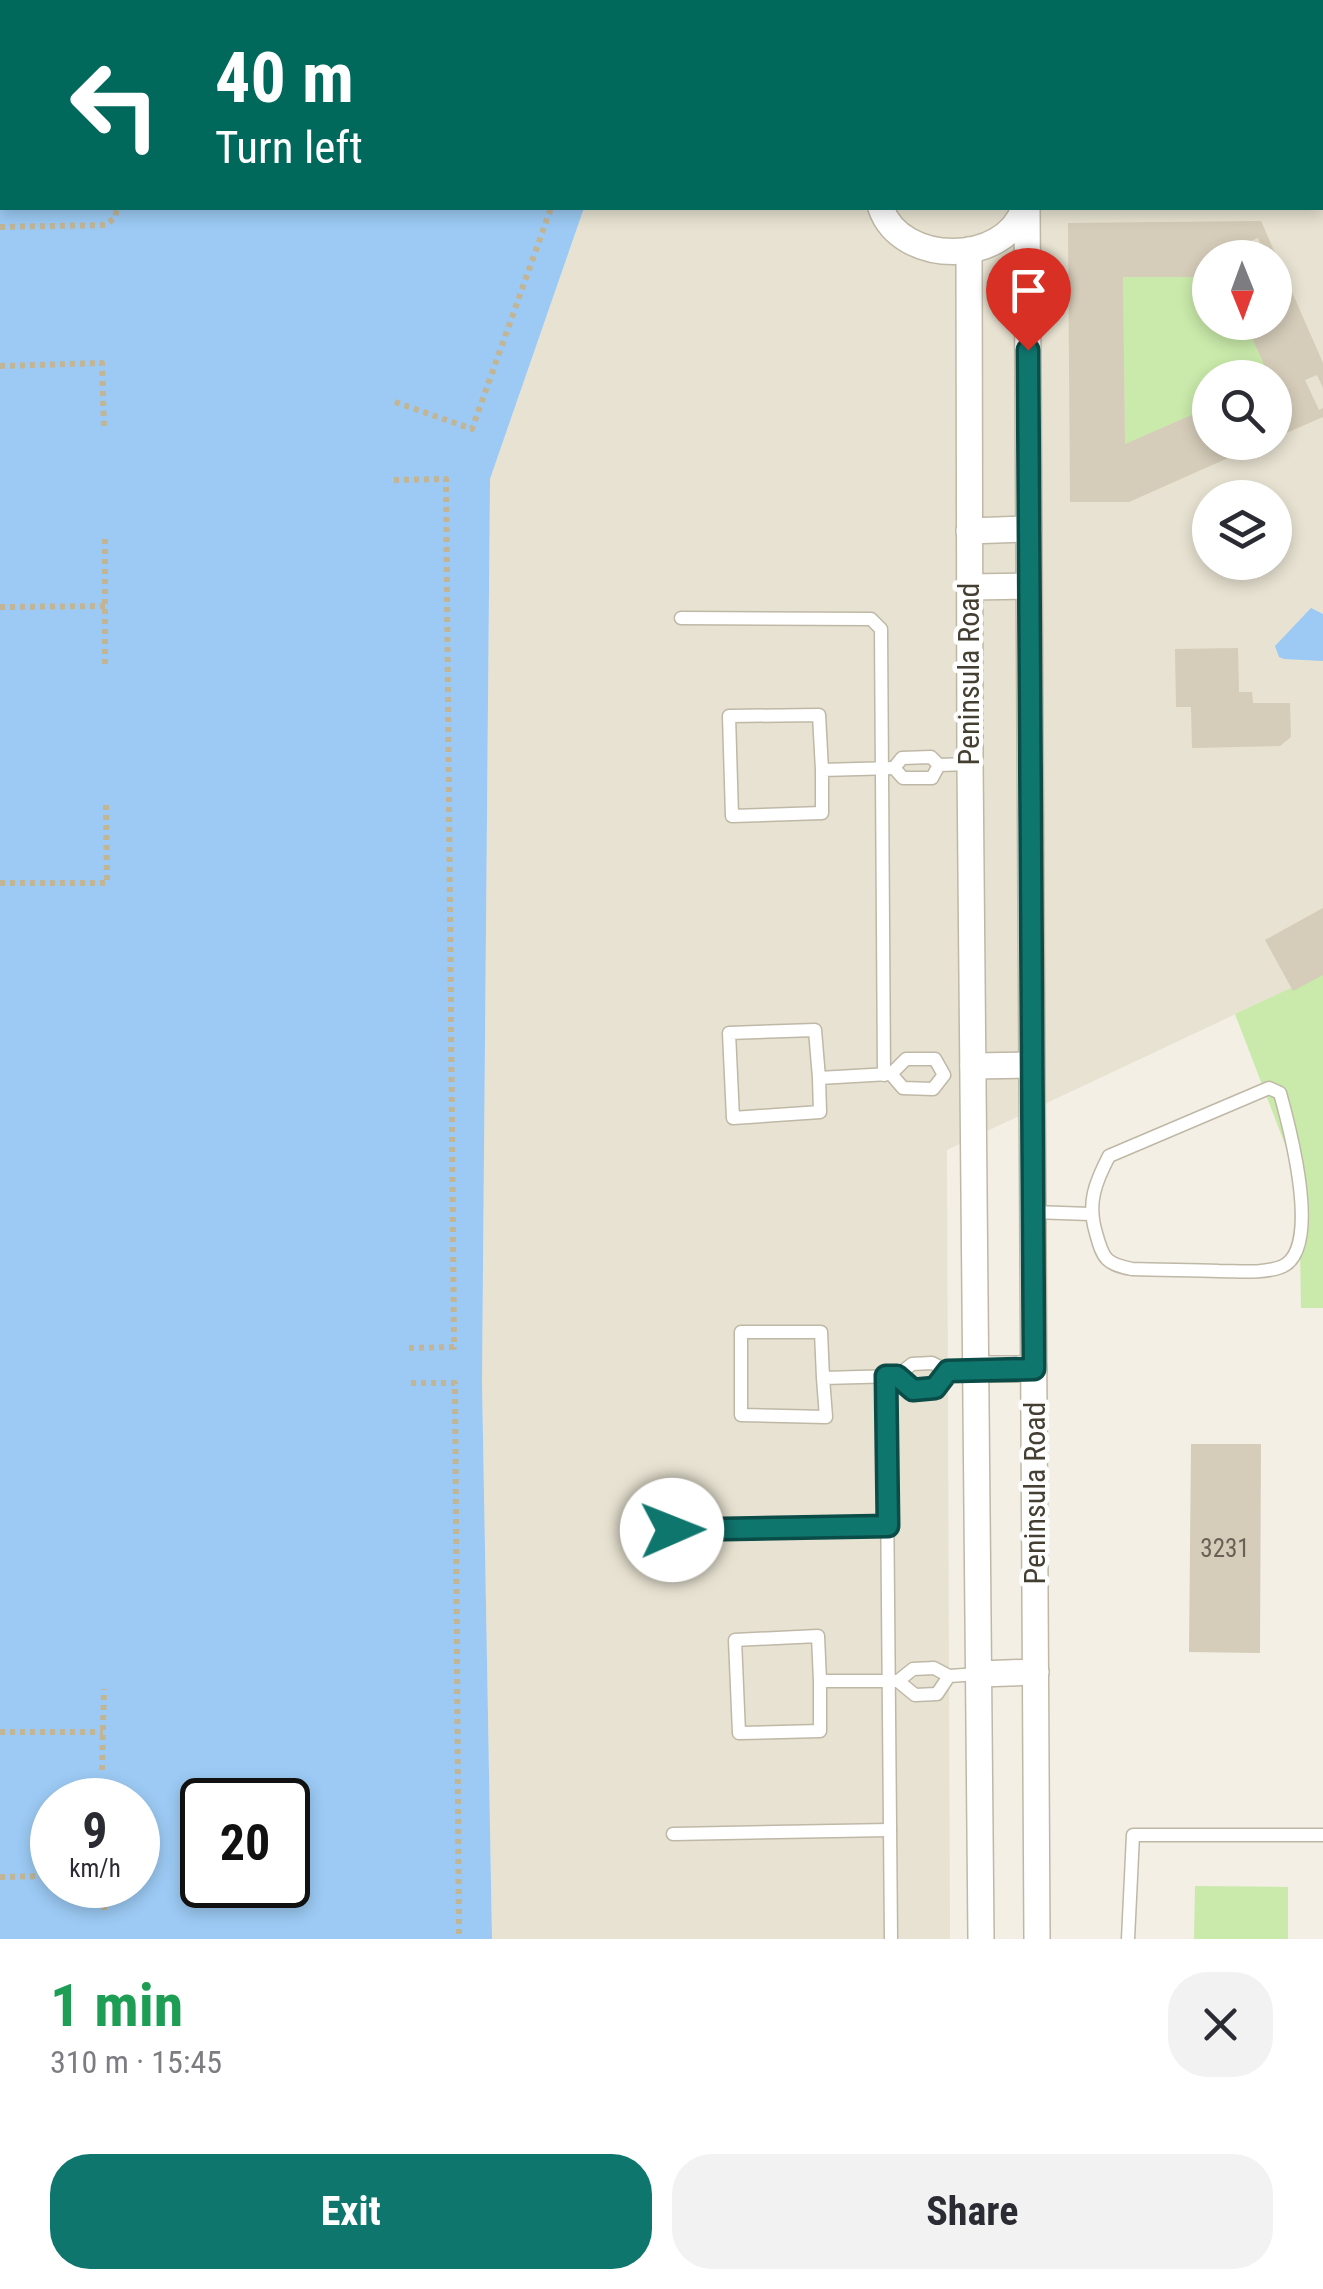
<!DOCTYPE html>
<meta charset="utf-8">
<style>
body{margin:0;font-family:"Roboto Condensed",sans-serif;background:#f2f2f3;color:#2b2b33;height:100vh;display:flex;flex-direction:column;font-size:38px;white-space:nowrap}
*{box-sizing:border-box;margin:0}
p{font-size:32px;color:#7c7c81}
.icon{flex:none;width:55px;height:55px;fill:none;stroke:currentColor;stroke-width:2;stroke-linecap:round;stroke-linejoin:round}
.map{position:relative;height:1939px;overflow:hidden}
.panel{display:flex;flex-direction:column;background:#fff;flex:1}
.panel>*{flex:none}
.top-card{position:absolute;left:0px;top:0px;width:1325px;height:210px;box-shadow:0 5px 15px #0003;background:#00695c;color:#fff;overflow:hidden}
.needle{width:65px;rotate:179deg}
.tools{position:absolute;left:1192px;top:240px;display:grid;gap:20px}
.tools a{display:grid;place-items:center;width:100px;height:100px;border-radius:50%;background:#fff;box-shadow:0 5px 15px #0003;font-size:50px}
.speed{position:absolute;left:30px;top:1778px;display:flex;gap:20px;font-size:50px;font-weight:700;text-align:center}
.speed>*{display:grid;place-content:center;width:130px;height:130px;border-radius:50%;background:#fff;box-shadow:0 5px 15px #0003;line-height:1}
.speed small{font-size:25px;font-weight:400}
.speed .limit{border:5px solid #111;border-radius:15px;background:#fff;color:#111}
.pin{position:absolute;display:grid;place-items:center;width:85px;height:85px;color:#fff;margin:-102px -42px;border-radius:50% 50% 50% 0;rotate:-45deg;box-shadow:0 0 10px #0007}
.pin .icon{rotate:45deg}
.me{position:absolute;width:110px;margin:-55px;rotate:89deg;stroke-linejoin:round;filter:drop-shadow(0 0 8px #0008)}
.turn{display:flex;align-items:center;gap:35px;height:210px;padding:0 50px;font-size:45px}
.turn .icon{width:130px;height:130px;stroke-width:2.5}
.turn b{display:block;font-size:70px;line-height:85px}
.round{display:grid;place-items:center;flex:none;width:105px;height:105px;border-radius:40px;background:#f2f2f3}
.head{display:flex;align-items:center;justify-content:space-between;height:170px;padding:0 50px}
h1{font-size:60px;font-weight:700;line-height:75px;color:#1e9e55}
.button{display:flex;gap:20px;margin-top:auto;padding:20px 50px}
.button a{flex:1;height:115px;border-radius:40px;background:#0f766e;color:#fff;font-size:40px;font-weight:700;line-height:115px;text-align:center}
.button a+a{background:#f2f2f3;color:#2b2b33}
.map>svg:first-child{display:block}
</style>
<div class="map">
<svg width="1323" height="1939" viewBox="0 0 1323 1939">
<rect width="100%" height="100%" fill="#f3efe4"/>
<path fill="#e7e2d1" fill-rule="evenodd" d="M655,0H1323V973L947,1150L950,1939H492L482,1381L490,479L584,208H1322V2H654ZM1210,258H1275V322H1210ZM1210,378H1275V442H1210ZM1210,498H1275V562H1210Z"/>
<g fill="#c9eaaa">
<polygon points="1123,277 1210,277 1210,322 1245,323 1270,377 1210,378 1210,407 1125,444"/>
<polygon points="1323,973 1323,1308 1301,1308 1299,1181 1235,1014"/>
<polygon points="1195,1886 1288,1887 1288,1939 1194,1939"/>
</g>
<g fill="#9ccaf4" fill-rule="evenodd">
<path d="M0,0H655L654,2H2V208H584L490,479L482,1381L492,1939H0ZM52,1800H138V1885H52ZM202,1800H288V1885H202Z"/>
<polygon points="1311,608 1323,614 1323,661 1284,659 1279,657 1275,646"/>
</g>
<g fill="#d5ccb9">
<polygon points="1261,221 1323,363 1323,388 1317,375 1305,380 1319,410 1323,408 1323,417 1275,438 1275,378 1270,378 1245,322 1275,322 1275,258 1266,258 1258,238 1246,243 1252,258 1210,258 1210,277 1123,277 1125,444 1210,407 1210,442 1264,442 1129,502 1070,502 1068,223"/>
<polygon points="1238,648 1239,692 1252,692 1253,703 1290,703 1291,737 1280,746 1192,748 1191,707 1176,707 1175,649"/>
<polygon points="1323,908 1323,975 1293,991 1265,940"/>
<polygon points="1191,1444 1261,1444 1260,1653 1189,1652"/>
</g>
<g fill="none" stroke-linecap="round" stroke-linejoin="round">
<defs>
<g id="service">
<polyline points="681,618 871,619 881,629 884,1075"/>
<polyline points="939,765 932,778 903,778 894,768 902,758 931,757 939,765 970,764"/>
<polyline points="822,770 819,715 729,716 732,816 822,813 822,770 894,768"/>
<polygon points="906,1059 935,1059 944,1075 933,1089 903,1088 891,1074"/>
<polyline points="819,1078 820,1112 733,1118 729,1033 815,1030 819,1078 889,1074"/>
<path d="M1269,1088L1280,1093C1290,1129 1323,1251 1281,1267C1261,1274 1239,1271 1219,1271C1190,1270 1161,1270 1132,1269C1106,1264 1103,1259 1096,1233C1087,1203 1095,1183 1109,1156Z"/>
<polyline points="1033,1212 1090,1214"/>
<polyline points="948,1371 935,1389 913,1390 897,1376 912,1364 932,1363 948,1371 977,1369"/>
<polyline points="886,1376 891,1939"/>
<polyline points="823,1378 826,1417 741,1415 741,1332 821,1332 823,1378 897,1376"/>
<polyline points="672,1530 888,1527"/>
<polyline points="949,1676 937,1694 915,1695 898,1681 913,1669 934,1668 949,1676 979,1674"/>
<polyline points="820,1681 820,1731 739,1733 735,1640 818,1636 820,1681 898,1681"/>
<polyline points="673,1834 890,1830"/>
<polyline points="1128,1939 1133,1835 1323,1835"/>
</g>
<g id="minor">
<path d="M881,208C901,266 1005,266 1024,208"/>
<polyline points="1027,208 1037,1939"/>
<polyline points="969,250 970,764 981,1939"/>
<polyline points="969,531 1029,529"/>
<polyline points="969,587 1029,586"/>
<polyline points="973,1066 1032,1065"/>
<polyline points="977,1369 1034,1369"/>
<polyline points="979,1674 1036,1672"/>
</g>
</defs>
<use href="#service" stroke="#bfb8a6" stroke-width="15"/>
<use href="#minor" stroke="#bfb8a6" stroke-width="28"/>
<g stroke="#c1b596" stroke-width="6" stroke-dasharray="5 5" stroke-linecap="butt">
<polyline points="109,0 109,2"/>
<polyline points="623,2 624,0"/>
<polyline points="0,227 105,225 115,218 117,208"/>
<polyline points="0,366 102,363 104,429"/>
<polyline points="395,402 472,429 551,208"/>
<polyline points="394,480 446,479 454,1347 406,1348"/>
<polyline points="105,539 105,668"/>
<polyline points="0,607 105,606"/>
<polyline points="0,883 107,883 106,805"/>
<polyline points="411,1383 455,1383 459,1939"/>
<polyline points="0,1732 103,1732"/>
<polyline points="102,1770 104,1689"/>
<polyline points="0,1877 52,1876"/>
<polyline points="104,1885 104,1914"/>
</g>
<use href="#service" stroke="#fff" stroke-width="12"/>
<use href="#minor" stroke="#fff" stroke-width="25"/>
</g>
<g fill="none" stroke-linecap="round" stroke-linejoin="round">
<defs>
<polyline id="route" points="672,1530 888,1526 886,1376 897,1376 913,1390 935,1388 948,1371 1034,1369 1028,350"/>
</defs>
<use href="#route" stroke="#0a4d48" stroke-width="25"/>
<use href="#route" stroke="#0f766e" stroke-width="18"/>
</g>
<g text-anchor="middle" stroke-width="9" stroke-linejoin="round" paint-order="stroke">
<g font-size="25" fill="#696254">
<text x="1225" y="1557">3231</text>
</g>
<g font-size="30" fill="#453f33" stroke="#fff">
<text transform="translate(969 674) rotate(-90)" y="10">Peninsula Road</text>
<text transform="translate(1035 1493) rotate(-90)" y="10">Peninsula Road</text>
</g>
</g>
</svg>
<div class="tools">
<a><svg class="needle" viewBox="-14 -14 28 28"><path d="M0-13l5 13h-10z" fill="#e53935"/><path d="M0 13l5-13h-10z" fill="#7c7c81"/></svg></a>
<a><svg class="icon" aria-label="search" viewBox="0 0 24 24"><circle cx="10" cy="10" r="6"/><path d="M15 15l6 6"/></svg></a>
<a><svg class="icon" aria-label="layers" viewBox="0 0 24 24"><path d="M12 4l9 5-9 5-9-5zM3 14l9 5 9-5"/></svg></a>
</div>
<div class="speed"><div>9<small>km/h</small></div><div class="limit">20</div></div>
<div class="pin" style="left:1028px;top:350px;background:#d93025"><svg class="icon" aria-label="arrive" viewBox="0 0 24 24"><path d="M6 21V4h12l-3 4 3 4H6"/></svg></div>
<svg class="me" style="left:672px;top:1530px" viewBox="-20 -20 40 40"><circle r="19" fill="#fff"/><path d="M0-13L10 11 0 6-10 11z" fill="#0f766e"/></svg>
<div class="top-card">
<div class="turn"><svg class="icon" aria-label="left" viewBox="0 0 24 24"><path d="M17 20v-9H6M10 6l-5 5 5 5"/></svg><div><b>40 m</b>Turn left</div></div>
</div>
</div>
<section class="panel">
<div class="head"><div><h1>1 min</h1><p>310 m · 15:45</p></div><a class="round"><svg class="icon" aria-label="close" viewBox="0 0 24 24"><path d="M6 6l12 12M18 6L6 18"/></svg></a></div>
<div class="button"><a>Exit</a><a>Share</a></div>
</section>
